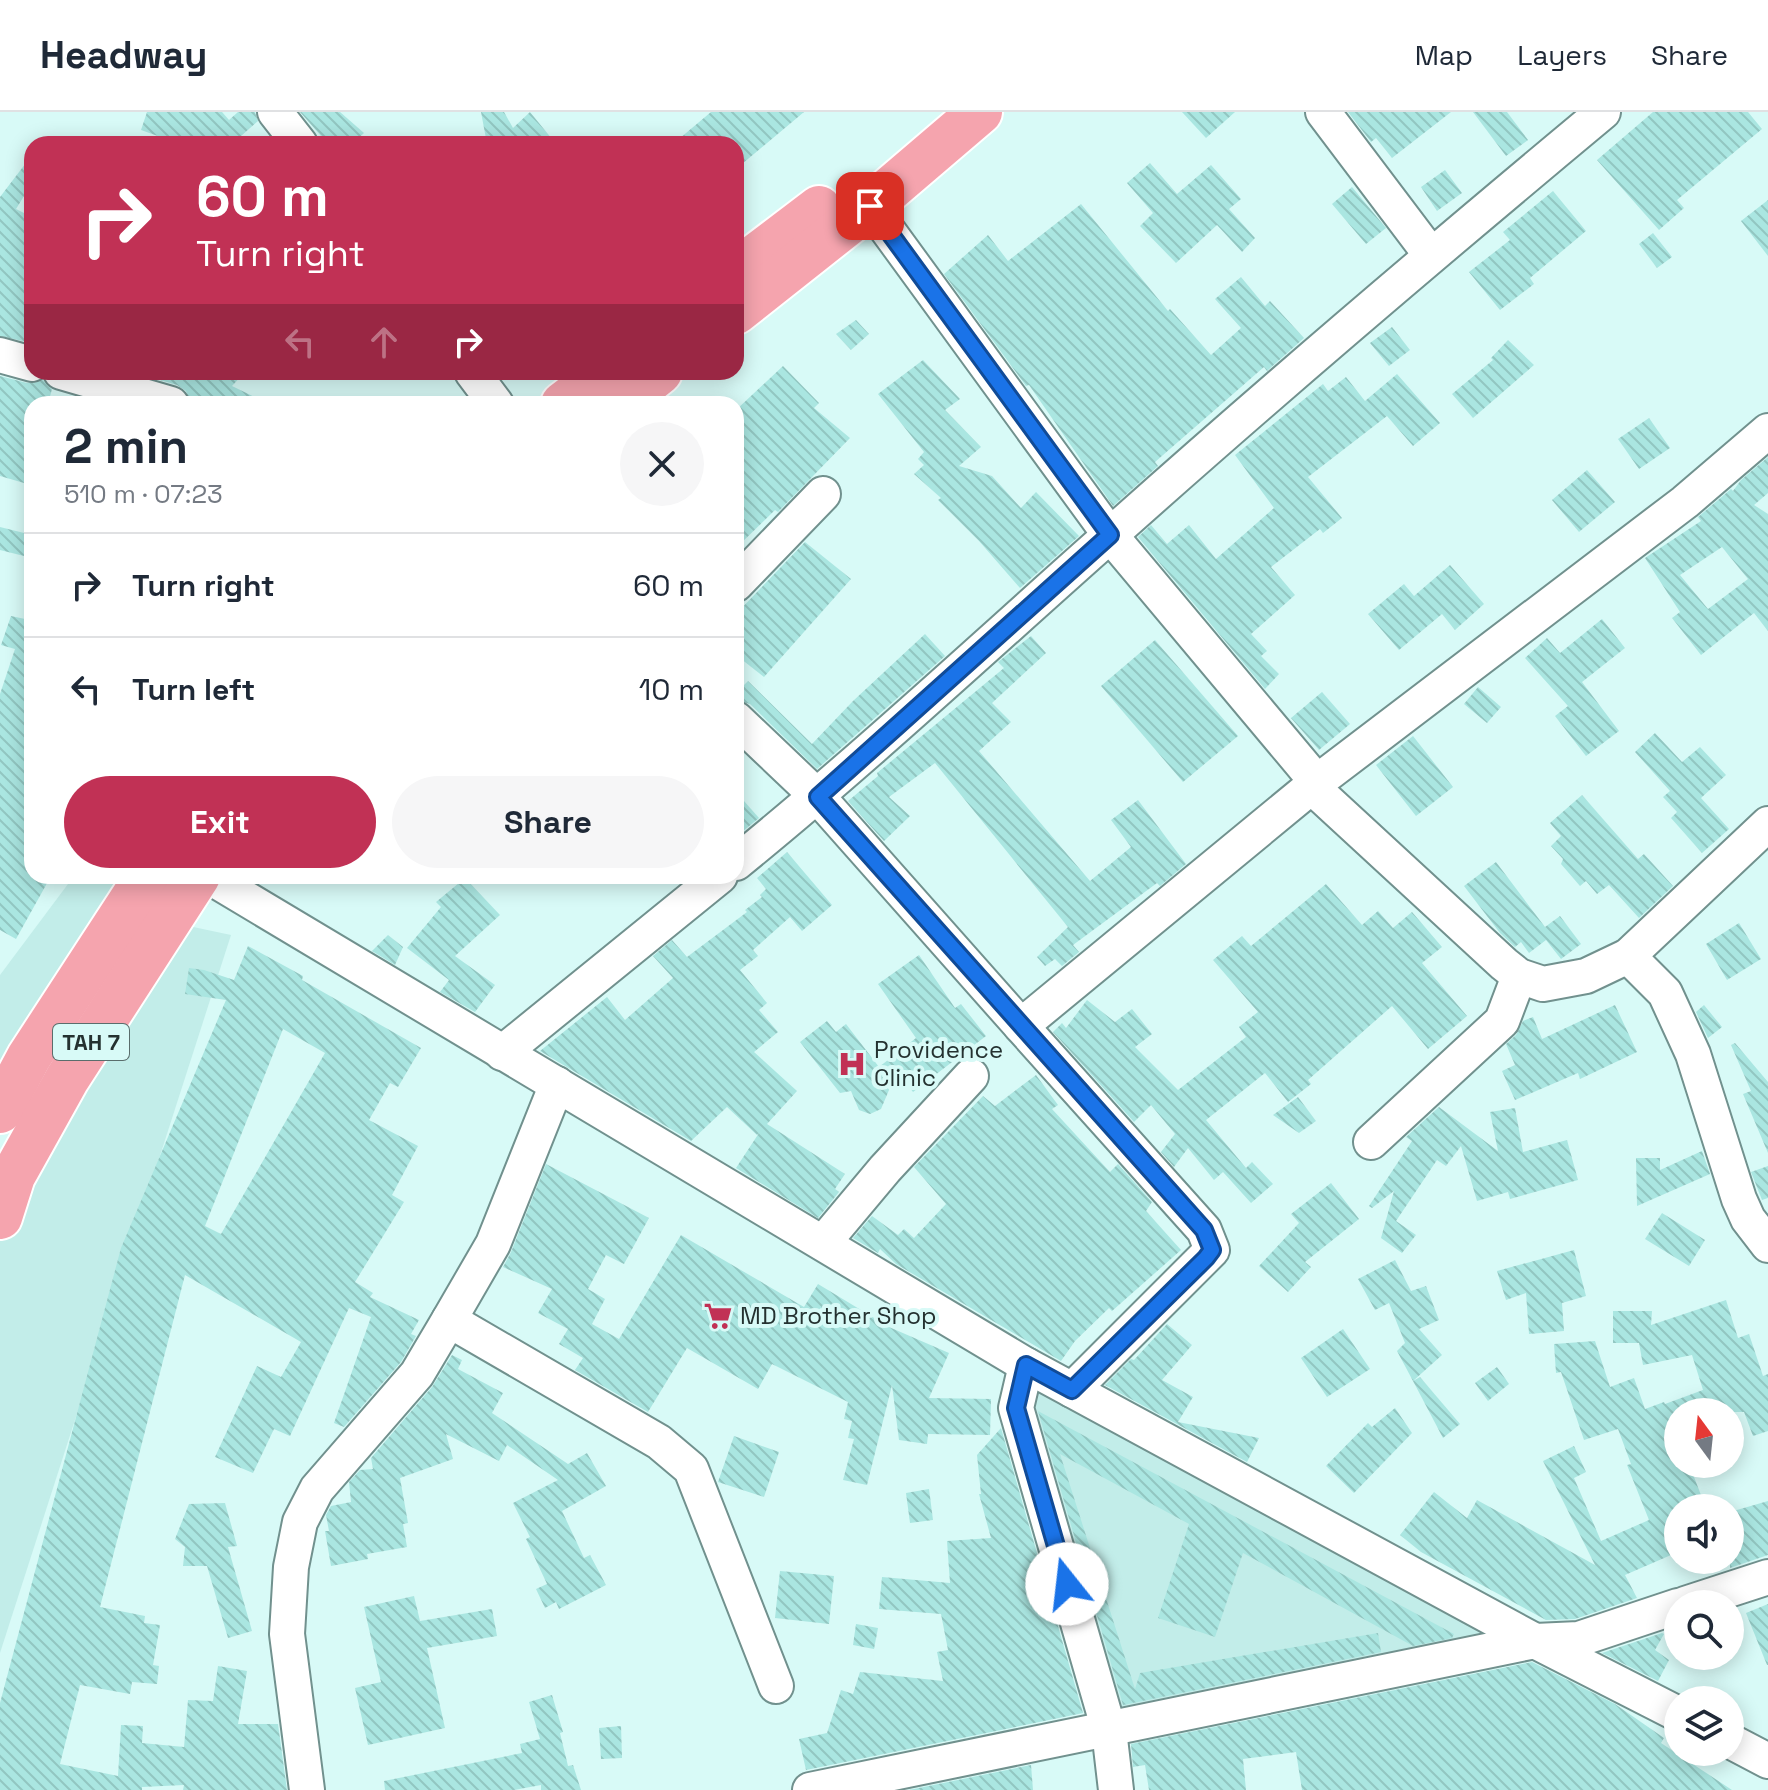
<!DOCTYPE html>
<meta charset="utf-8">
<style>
body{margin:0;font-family:"Space Grotesk",sans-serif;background:#f6f6f7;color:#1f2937;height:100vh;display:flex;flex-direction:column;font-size:30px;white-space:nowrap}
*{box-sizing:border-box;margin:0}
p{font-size:26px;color:#747a83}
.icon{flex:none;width:44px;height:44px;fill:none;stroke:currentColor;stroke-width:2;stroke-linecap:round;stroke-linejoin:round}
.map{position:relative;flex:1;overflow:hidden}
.drawer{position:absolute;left:24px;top:284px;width:720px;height:488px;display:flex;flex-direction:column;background:#fff;border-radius:24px;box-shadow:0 4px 20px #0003}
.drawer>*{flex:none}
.guide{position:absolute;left:24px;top:24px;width:720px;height:244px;border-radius:24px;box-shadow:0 4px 20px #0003;background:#c13155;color:#fff;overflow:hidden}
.needle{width:52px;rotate:345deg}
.buttons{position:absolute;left:1664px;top:1286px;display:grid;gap:16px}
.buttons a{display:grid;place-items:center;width:80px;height:80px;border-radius:50%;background:#fff;box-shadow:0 4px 20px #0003;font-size:40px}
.pin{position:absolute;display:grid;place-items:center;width:68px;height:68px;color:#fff;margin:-34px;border-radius:16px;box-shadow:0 4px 12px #0006}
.me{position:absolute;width:88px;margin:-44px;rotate:344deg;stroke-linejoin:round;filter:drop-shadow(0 0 6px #0008)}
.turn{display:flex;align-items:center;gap:28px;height:168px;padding:0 40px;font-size:36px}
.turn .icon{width:104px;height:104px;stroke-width:2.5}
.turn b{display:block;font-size:56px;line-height:68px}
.lanes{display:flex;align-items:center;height:76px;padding:0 40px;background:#0003;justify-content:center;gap:40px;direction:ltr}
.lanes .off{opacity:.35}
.round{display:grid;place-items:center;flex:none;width:84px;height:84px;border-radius:42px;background:#f6f6f7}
.overview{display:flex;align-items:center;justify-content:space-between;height:136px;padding:0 40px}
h1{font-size:48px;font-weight:600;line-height:60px}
.primary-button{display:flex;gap:16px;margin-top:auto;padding:16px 40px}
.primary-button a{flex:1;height:92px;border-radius:48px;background:#c13155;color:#fff;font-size:32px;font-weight:600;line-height:92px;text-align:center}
.primary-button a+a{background:#f6f6f7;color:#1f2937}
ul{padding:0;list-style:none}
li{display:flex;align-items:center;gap:24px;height:104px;padding:0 40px;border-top:2px solid #e0e1e3}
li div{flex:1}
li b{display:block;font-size:30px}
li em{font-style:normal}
header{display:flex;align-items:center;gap:48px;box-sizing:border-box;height:112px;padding:0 40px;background:#fff;border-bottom:2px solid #e0e1e3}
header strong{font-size:38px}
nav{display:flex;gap:44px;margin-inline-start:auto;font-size:28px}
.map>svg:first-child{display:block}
</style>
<header>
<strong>Headway</strong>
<nav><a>Map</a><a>Layers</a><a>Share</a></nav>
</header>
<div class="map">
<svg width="1768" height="1678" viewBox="0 0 1768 1678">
<defs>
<pattern id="building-back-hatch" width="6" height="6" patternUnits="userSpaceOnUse" patternTransform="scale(2)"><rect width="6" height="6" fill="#aae6e1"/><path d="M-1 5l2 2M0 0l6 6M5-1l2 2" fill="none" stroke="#92c6c1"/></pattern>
</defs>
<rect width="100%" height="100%" fill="#d8faf7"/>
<g fill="#c2ede9">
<polygon points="74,764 178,764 0,994 0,863"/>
<polygon points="151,806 231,823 0,1541 0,1062"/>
<polygon points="1046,1277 1495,1522 1121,1600 1026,1288"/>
</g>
<g fill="url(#building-back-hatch)" fill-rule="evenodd">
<polygon points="147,0 222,0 229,8 238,0 255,0 258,9 232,32 180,32 141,18"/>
<polygon points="300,0 340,0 364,21 352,32 328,32"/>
<polygon points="481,0 504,0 513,16 530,0 556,32 487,32"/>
<polygon points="711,0 804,0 736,57 736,32 673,32"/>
<polygon points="1182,0 1235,0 1206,26"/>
<polygon points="1348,0 1451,0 1392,46 1376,26 1371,30"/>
<polygon points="1473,0 1507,0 1528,28 1506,44"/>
<polygon points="1653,0 1748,0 1762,17 1677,88 1684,96 1659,118 1597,48"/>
<polygon points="32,43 32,71 16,97 32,105 32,231 0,224 0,85"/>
<polygon points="1150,51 1177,82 1211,53 1241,87 1229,97 1255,126 1242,140 1217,113 1176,151 1140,114 1153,101 1127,71"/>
<polygon points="1445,58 1462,81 1437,99 1421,75"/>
<polygon points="1352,75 1386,116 1366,132 1332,92"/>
<polygon points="1553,79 1586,119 1530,166 1534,172 1500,198 1469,160 1510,128 1503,120"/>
<polygon points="1768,88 1768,144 1741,109"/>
<polygon points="1081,92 1168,199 1170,197 1211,243 1241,216 1215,187 1241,165 1265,194 1270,189 1304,226 1267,259 1264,255 1155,350 1158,354 1113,394 1029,273 1026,274 944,162 988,123 1008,149"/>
<polygon points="1653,121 1672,145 1657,156 1639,132"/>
<polygon points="856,208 869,222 851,238 836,222"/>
<polygon points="1392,215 1410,238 1389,254 1370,231"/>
<polygon points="1508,228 1534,253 1473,306 1452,282 1493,248 1491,246"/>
<polygon points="923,248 960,287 945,298 981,335 959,354 992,364 1021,396 1036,380 1079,424 1020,476 979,429 938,388 941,386 914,362 924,353 918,347 924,340 878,282"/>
<polygon points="783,254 819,291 814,296 850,326 778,400 775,398 736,436 736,298"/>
<polygon points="133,260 245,260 232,274 269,292 190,292 186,279 177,273"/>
<polygon points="1397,262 1440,311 1413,334 1387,304 1308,365 1342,406 1323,421 1320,417 1271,455 1295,483 1251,522 1267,539 1261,544 1279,562 1265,577 1138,425 1151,413 1167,432 1189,413 1216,447 1274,396 1235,343 1323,272 1328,279 1346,265 1365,289"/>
<polygon points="0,264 27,271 43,268 52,277 48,292 32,292 32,344 24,371 0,364"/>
<polygon points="1649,306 1670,336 1639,357 1618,327"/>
<path d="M1768,345V381L1754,393L1768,402V519L1754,501L1701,543L1672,506L1680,500L1645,446L1701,409L1698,405L1731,377L1733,379L1741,368ZM1722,435L1748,467L1708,497L1680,463Z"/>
<polygon points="1587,358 1615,390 1579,420 1552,388"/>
<polygon points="0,415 32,423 32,446 0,438"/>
<polygon points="805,430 851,467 764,565 736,543 736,502"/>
<polygon points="1450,453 1484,492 1455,518 1442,502 1399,538 1368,502 1404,472 1414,484"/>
<polygon points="28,496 32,496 32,764 51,764 16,827 0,818 0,582 15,537 1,533 11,504 25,507"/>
<polygon points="1602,507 1625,536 1582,570 1619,619 1586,644 1555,604 1568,594 1525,546 1547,526 1560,541"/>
<polygon points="925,522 945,544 817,657 750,592 736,588 736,581 748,569 812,632 853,589"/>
<polygon points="1031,524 1046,541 992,591 1011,610 979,639 1090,769 1131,735 1111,708 1138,688 1186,752 1160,774 1157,771 1073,833 1079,840 1062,854 1055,847 1045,854 1037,845 1068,815 935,651 889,685 910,704 884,729 848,689 878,664 877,661 1004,556 998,550"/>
<polygon points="1155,528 1238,624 1183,670 1101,574"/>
<polygon points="1478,575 1501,595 1487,611 1464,592"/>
<polygon points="1322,580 1350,612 1319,638 1291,606"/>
<polygon points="1655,621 1682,650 1700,635 1726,663 1701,686 1729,717 1702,741 1671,706 1677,700 1663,685 1670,679 1635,640"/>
<polygon points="1413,624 1453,675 1416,704 1376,653"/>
<polygon points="736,680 759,706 736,725"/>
<polygon points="1582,683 1638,747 1644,742 1673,774 1639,806 1609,773 1597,782 1586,769 1580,774 1561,752 1563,747 1551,734 1561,724 1550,711"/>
<polygon points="787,740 832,793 802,819 790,805 753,838 758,844 740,858 767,891 759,898 778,920 754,940 797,979 767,1012 845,1062 835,1077 839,1080 818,1106 736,1056 759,1021 757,1023 727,995 691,1029 540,939 607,885 625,908 673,866 653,844 672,828 687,845 747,800 745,798 762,785 760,783 766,777 757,766"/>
<polygon points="1496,750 1545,815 1560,804 1581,832 1561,847 1546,828 1529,841 1521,830 1515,835 1500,821 1464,774"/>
<polygon points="465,766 500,803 455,844 495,873 475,900 440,880 449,868 407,836 441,795 436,790"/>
<polygon points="1326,772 1362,813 1378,799 1393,816 1412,800 1442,835 1422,851 1467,904 1428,937 1392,894 1308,968 1311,972 1288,990 1265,961 1206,1008 1246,1056 1252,1050 1273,1072 1251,1091 1223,1060 1214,1068 1188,1036 1174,1055 1161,1040 1175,1022 1151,993 1134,1010 1053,920 1062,911 1066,916 1087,888 1115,910 1132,897 1152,922 1135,935 1178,978 1246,925 1239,915 1258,900 1213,848 1242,824 1251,834"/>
<polygon points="1739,811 1761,847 1727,868 1706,832"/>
<polygon points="388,823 403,835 395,853 372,839"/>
<path d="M248,834L303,864L302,868L421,936L398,975L390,971L369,1008L418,1034L392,1083L404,1090L355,1170L373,1181L370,1185L419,1208L411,1222L416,1224L401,1250L344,1315L334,1311L371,1205L349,1196L290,1324L274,1317L253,1361L215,1345L257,1254L281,1265L301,1230L185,1163L100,1495L145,1504L144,1511L160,1513L153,1553L159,1554L157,1572L132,1570L130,1582L80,1573L60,1652L118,1664L121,1613L143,1614L142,1631L184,1635L188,1588L213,1589L218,1554L247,1559L238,1612H278L287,1678H183L184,1673L142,1675V1678H0V1591L121,1136L226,888L185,882L189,856L204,858L234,868ZM283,917L325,941L221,1122L205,1114Z"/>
<polygon points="919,843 955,896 961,892 986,924 913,980 897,959 881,997 870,1002 859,998 851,979 840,981 800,930 827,909 836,920 846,912 879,955 916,926 878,872"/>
<polygon points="1615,893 1637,940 1580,967 1578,961 1515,988 1502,959 1515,953 1506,932 1516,923 1523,909 1533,905 1542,927"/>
<polygon points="1704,893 1722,915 1708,926 1696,900"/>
<polygon points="1735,931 1768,970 1768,1041 1743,982 1751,979 1731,933"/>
<polygon points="1036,963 1058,993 1052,997 1110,1060 1118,1052 1152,1090 1146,1099 1181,1138 1112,1199 1109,1196 1075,1229 1061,1249 896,1152 880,1137 878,1141 853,1126 872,1104 898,1123 904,1117 914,1126 946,1092 914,1055 983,984 995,994"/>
<polygon points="1298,985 1316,1009 1299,1021 1273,1003"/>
<polygon points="1439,995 1498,1039 1490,1000 1515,996 1523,1040 1567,1028 1578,1068 1510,1087 1508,1080 1477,1089 1461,1034 1446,1054 1437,1048 1396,1109 1416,1123 1402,1141 1381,1126 1394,1079 1372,1096 1369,1094 1412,1029 1406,1025"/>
<polygon points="1702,1039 1710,1062 1637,1094 1636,1046 1660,1046 1660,1058"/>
<polygon points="546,1052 649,1106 624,1152 606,1143 588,1177 605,1187 592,1212 619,1227 681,1123 804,1195 818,1172 889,1215 949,1241 929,1286 991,1287 990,1323 928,1322 927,1332 899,1328 892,1273 867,1373 843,1368 854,1327 848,1326 852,1309 844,1307 848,1290 772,1252 758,1277 687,1236 648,1300 575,1258 583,1246 559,1232 568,1217 538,1201 552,1177 503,1155 511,1140"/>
<polygon points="1768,1054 1768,1086 1762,1088 1751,1060"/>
<polygon points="1331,1071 1359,1107 1305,1150 1311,1155 1288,1180 1259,1154 1299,1111 1291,1102"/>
<polygon points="1662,1101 1705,1128 1689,1154 1645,1127"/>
<polygon points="1574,1138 1586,1184 1562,1191 1564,1219 1529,1222 1526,1181 1506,1188 1497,1159"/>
<polygon points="1395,1148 1411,1179 1426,1174 1439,1208 1419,1217 1442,1243 1413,1269 1397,1239 1405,1231 1389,1191 1375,1198 1358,1167"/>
<polygon points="1726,1188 1738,1226 1749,1222 1763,1264 1768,1262 1768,1319 1753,1324 1744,1300 1678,1300 1678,1352 1689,1352 1706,1396 1678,1396 1678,1440 1625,1463 1637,1486 1575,1507 1546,1508 1421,1440 1400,1423 1434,1380 1467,1406 1477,1388 1595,1453 1543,1349 1574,1334 1586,1360 1574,1366 1601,1429 1649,1408 1627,1353 1631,1352 1618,1317 1584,1328 1561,1260 1556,1261 1554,1232 1595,1229 1610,1275 1634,1266 1645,1297 1664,1290 1665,1292 1703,1278 1692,1243 1643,1253 1639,1231 1613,1231 1613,1199 1652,1199 1651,1213"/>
<polygon points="1167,1212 1192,1233 1162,1268 1193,1285 1178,1310 1259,1326 1247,1350 1105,1273 1131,1247 1134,1248"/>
<polygon points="1343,1217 1370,1257 1327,1285 1301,1246"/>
<polygon points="452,1243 462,1248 458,1257 503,1281 492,1301 568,1352 587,1341 606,1374 562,1399 584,1446 590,1443 606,1473 559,1497 556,1490 545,1496 536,1477 547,1472 526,1427 530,1425 513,1391 558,1368 507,1333 499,1349 446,1322 453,1347 400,1366 408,1411 403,1412 407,1435 367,1442 368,1447 331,1454 325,1419 329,1419 326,1403 331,1394 351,1390 349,1370 360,1358 373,1357 371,1346 432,1275"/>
<polygon points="1497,1255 1509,1272 1488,1289 1475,1271"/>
<polygon points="1420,1265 1460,1312 1443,1326 1413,1269"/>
<polygon points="1395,1296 1412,1321 1354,1381 1326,1354 1368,1311 1372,1315"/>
<polygon points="1038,1299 1454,1522 1452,1526 1413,1534 1243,1441 1215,1525 1158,1506 1189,1412 1060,1342 1135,1577 1140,1561 1378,1521 1381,1540 1123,1593"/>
<polygon points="1001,1316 1083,1601 806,1658 799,1627 827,1621 841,1578 853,1582 860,1560 943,1569 937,1540 948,1538 941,1502 879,1497 882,1465 950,1471 947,1429 991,1426 979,1382 981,1382 977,1343"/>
<polygon points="734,1324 779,1340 764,1385 718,1370"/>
<polygon points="929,1377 933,1408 910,1411 906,1381"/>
<polygon points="1768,1389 1768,1443 1730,1456 1730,1400"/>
<polygon points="225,1391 237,1434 228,1435 252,1519 228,1526 207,1454 183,1454 185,1435 175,1427 189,1392"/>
<polygon points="780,1459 834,1464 829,1512 775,1506"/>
<polygon points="414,1484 420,1509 492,1497 497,1524 427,1536 445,1616 368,1633 355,1576 381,1570 364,1495"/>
<polygon points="1768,1492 1768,1553 1767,1553 1746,1501"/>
<polygon points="856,1512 878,1516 874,1537 853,1533"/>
<polygon points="1662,1521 1664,1522 1655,1538 1669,1548 1658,1569 1602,1541"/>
<polygon points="1532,1550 1615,1592 1664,1626 1661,1631 1732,1678 1302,1678 1296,1640 1243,1647 1246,1678 1149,1678 1145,1653 1133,1655 1131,1632"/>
<polygon points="552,1583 563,1620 560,1621 568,1654 573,1653 581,1678 541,1678 541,1673 514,1678 385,1678 384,1669 522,1641 520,1632 540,1627 529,1590"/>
<polygon points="621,1614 622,1646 601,1647 599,1616"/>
<polygon points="1031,1653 1033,1678 909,1678"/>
</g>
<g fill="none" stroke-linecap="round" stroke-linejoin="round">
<defs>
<g id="minor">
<polyline points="275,0 300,32"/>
<polyline points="1323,0 1431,143"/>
<polyline points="870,94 1110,423 1317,670"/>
<polyline points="0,243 32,252"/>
<polyline points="61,260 171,292"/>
<polyline points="472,260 496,292"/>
<polyline points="736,472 823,382"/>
<polyline points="736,607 818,685 1021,914 1317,670 1685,390 1768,319"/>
<polyline points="1312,675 1504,852 1519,864 1543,872 1586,864 1628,844 1768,712"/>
<path d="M736,751C864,647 985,534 1108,425C1270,280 1436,139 1603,0"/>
<polyline points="208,764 1026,1253 1535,1529 1678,1602"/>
<polyline points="1628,844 1665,881 1693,942 1739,1087 1748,1107 1768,1133"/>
<polyline points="1021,914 1204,1118 1212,1138 1072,1278"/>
<polyline points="502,941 720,764"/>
<polyline points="1371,1030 1502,909 1519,864"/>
<polyline points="823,1131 885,1057 971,964"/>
<polyline points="449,1208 659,1330 691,1357 776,1574"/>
<polyline points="1026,1253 1016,1296 1109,1618 1116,1678"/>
<polyline points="1685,1492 1768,1465"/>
<polyline points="1730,1629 1768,1649"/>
<polyline points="307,1678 287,1522 291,1455 300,1410 317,1377 417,1262 449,1208 493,1132 557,972"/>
<polyline points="810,1678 1535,1529 1579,1527 1678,1494"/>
</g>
<g id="highway">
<polyline points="736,159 819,96"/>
<polyline points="736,200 870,94 980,0"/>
<polyline points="563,292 605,260"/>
<polyline points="620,292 660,260"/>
<polyline points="0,999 29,945 147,764"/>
<polyline points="0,1105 13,1064 67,967 198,764"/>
</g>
</defs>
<use href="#minor" stroke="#71918e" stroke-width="38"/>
<use href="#highway" stroke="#fff" stroke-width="48"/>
<use href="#minor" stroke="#fff" stroke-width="34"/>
<use href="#highway" stroke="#f5a4ae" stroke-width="44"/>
</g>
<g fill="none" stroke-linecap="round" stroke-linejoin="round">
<defs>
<polyline id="route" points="870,94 1110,423 818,685 1204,1118 1212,1138 1206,1146 1072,1278 1026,1253 1016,1296 1067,1472"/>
</defs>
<use href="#route" stroke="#114b97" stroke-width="20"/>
<use href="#route" stroke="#1a73e8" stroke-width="14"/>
</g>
<defs>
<symbol id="hospital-bare" viewBox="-9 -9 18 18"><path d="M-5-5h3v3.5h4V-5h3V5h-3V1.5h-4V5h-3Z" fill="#c13155" stroke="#d8faf7" stroke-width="2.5" paint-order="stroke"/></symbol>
<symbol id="supermarket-bare" viewBox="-9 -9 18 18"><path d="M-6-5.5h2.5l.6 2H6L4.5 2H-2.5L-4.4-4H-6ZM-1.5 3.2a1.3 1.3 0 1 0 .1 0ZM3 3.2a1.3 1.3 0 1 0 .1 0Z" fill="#c13155" stroke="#d8faf7" stroke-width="2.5" paint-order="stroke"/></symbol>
</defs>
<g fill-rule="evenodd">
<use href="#hospital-bare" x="832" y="932" width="40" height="40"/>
<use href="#supermarket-bare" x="698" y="1184" width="40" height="40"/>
</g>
<g text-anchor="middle" stroke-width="8" stroke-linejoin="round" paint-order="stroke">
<rect fill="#d8faf7" stroke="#5a6d6c" stroke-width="2" x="53" y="912" width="76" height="36" rx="6"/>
<g font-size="22" font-weight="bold" fill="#243130">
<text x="91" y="938">TAH 7</text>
</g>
<g font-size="24" fill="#243130" stroke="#d8faf7" text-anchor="start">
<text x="874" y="946">Providence<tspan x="874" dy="28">Clinic</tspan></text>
<text x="740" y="1212">MD Brother Shop</text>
</g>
</g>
</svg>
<div class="buttons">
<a><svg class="needle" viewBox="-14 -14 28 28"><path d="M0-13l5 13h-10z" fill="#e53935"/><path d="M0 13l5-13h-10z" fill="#747a83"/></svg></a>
<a><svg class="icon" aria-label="sound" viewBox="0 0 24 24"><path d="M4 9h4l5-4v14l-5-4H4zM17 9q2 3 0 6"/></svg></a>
<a><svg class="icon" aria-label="search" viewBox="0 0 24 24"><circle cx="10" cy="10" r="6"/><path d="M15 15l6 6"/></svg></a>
<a><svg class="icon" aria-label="layers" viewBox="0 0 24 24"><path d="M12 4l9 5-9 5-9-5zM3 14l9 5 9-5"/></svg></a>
</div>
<div class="pin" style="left:870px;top:94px;background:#d93025"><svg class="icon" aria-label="arrive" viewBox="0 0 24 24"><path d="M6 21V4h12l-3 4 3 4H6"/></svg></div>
<svg class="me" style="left:1067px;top:1472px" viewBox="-20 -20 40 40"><circle r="19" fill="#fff"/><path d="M0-13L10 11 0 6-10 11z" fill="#1a73e8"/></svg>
<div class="guide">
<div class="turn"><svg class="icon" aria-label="right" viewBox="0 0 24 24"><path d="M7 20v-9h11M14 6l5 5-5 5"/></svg><div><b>60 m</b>Turn right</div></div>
<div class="lanes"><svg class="icon off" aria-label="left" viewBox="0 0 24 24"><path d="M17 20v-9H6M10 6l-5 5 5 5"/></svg><svg class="icon off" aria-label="ahead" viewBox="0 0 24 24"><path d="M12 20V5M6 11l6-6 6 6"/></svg><svg class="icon" aria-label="right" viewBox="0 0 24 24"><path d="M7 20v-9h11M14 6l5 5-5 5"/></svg></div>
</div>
<section class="drawer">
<div class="overview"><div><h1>2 min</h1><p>510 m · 07:23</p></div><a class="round"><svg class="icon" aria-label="close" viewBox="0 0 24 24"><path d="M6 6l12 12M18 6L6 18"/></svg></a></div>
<ul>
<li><svg class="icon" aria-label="right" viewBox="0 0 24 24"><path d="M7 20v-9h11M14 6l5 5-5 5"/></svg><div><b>Turn right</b></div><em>60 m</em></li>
<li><svg class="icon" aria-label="left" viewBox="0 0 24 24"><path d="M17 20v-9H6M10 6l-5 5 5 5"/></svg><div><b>Turn left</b></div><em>10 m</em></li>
</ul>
<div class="primary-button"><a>Exit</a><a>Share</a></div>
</section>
</div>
